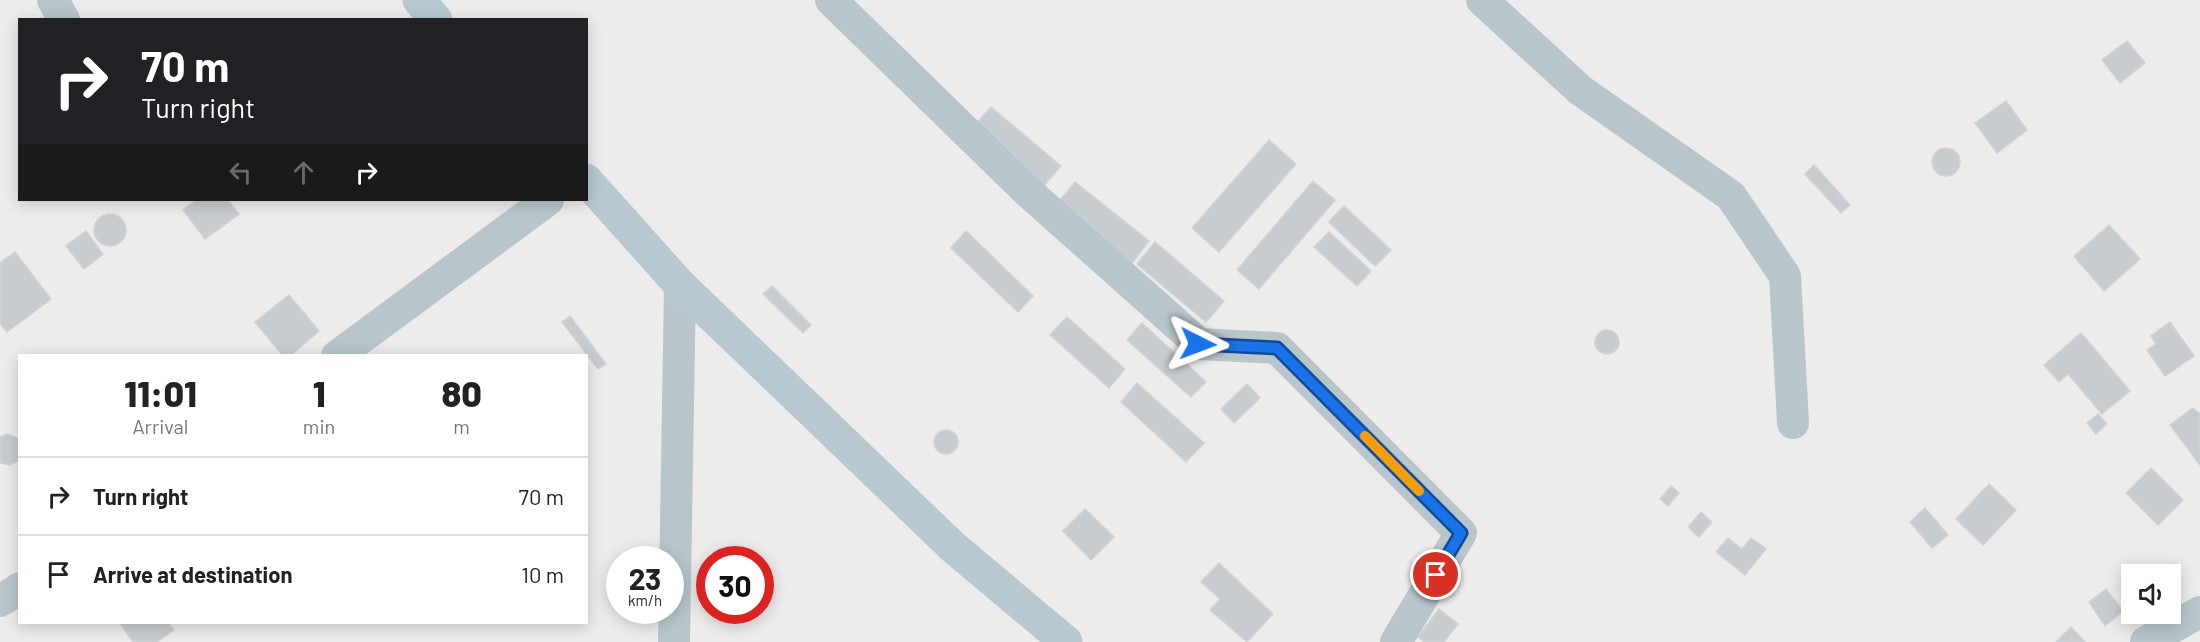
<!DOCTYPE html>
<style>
body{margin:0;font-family:Barlow,sans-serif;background:#f2f2f2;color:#222;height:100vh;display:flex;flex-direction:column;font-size:22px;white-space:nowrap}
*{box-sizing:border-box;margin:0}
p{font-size:20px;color:#767676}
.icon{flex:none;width:33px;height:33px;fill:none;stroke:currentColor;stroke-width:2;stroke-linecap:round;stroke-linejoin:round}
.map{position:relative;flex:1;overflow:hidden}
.sheet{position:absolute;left:18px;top:354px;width:570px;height:270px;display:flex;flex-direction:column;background:#fff;border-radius:0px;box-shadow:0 3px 15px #0003}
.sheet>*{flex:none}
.guide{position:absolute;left:18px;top:18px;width:570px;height:183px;border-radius:0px;box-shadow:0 3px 15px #0003;background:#202124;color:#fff;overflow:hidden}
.buttons{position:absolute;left:2121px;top:564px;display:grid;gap:12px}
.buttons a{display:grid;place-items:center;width:60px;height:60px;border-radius:0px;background:#fff;box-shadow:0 3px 15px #0003;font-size:30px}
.speed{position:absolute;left:606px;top:546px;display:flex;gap:12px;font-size:30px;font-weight:700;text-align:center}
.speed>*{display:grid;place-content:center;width:78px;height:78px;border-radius:50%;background:#fff;box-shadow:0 3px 15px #0003;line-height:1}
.speed small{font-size:15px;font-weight:400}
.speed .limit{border:9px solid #d22;background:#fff;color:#111}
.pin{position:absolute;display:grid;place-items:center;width:51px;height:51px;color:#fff;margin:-26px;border:3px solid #fff;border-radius:50%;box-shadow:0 2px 6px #0007}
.me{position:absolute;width:66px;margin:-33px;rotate:93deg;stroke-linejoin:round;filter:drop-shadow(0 0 4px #0008)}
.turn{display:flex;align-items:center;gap:21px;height:126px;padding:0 24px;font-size:27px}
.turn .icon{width:78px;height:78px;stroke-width:2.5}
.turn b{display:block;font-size:42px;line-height:51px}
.lanes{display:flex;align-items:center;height:57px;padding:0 24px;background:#0003;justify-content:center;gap:30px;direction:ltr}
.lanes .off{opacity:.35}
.eta{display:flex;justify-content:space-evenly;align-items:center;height:102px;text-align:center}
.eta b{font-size:36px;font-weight:800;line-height:42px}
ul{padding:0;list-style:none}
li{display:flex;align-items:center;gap:18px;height:78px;padding:0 24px;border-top:2px solid #e0e0e0}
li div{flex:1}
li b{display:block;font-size:22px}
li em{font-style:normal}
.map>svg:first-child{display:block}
</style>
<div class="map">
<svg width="2200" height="642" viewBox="0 0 2200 642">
<rect width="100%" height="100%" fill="#eeebeb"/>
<g fill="#c7ccd1" stroke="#ced3d8" stroke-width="1.5">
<polygon points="2127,41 2145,63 2120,83 2102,60"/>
<polygon points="2006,101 2027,130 1997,153 1975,123"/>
<polygon points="991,107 1061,166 1043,187 973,127"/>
<polygon points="1269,140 1296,164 1219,252 1192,228"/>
<circle cx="1946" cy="162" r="14"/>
<polygon points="1814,165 1850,205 1841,213 1805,174"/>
<polygon points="1313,181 1335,200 1259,289 1237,270"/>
<polygon points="1075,182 1149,241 1132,263 1058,203"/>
<polygon points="197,200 228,200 239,214 205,239 183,210"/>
<polygon points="1344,206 1391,250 1375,266 1329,222"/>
<circle cx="110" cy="230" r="16"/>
<polygon points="2109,225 2140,259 2104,291 2074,256"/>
<polygon points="86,231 103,254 84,269 66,246"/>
<polygon points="966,231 1033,296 1018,312 951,248"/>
<polygon points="1329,232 1371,271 1357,286 1314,247"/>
<polygon points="1155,242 1224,301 1206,322 1137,264"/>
<polygon points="15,252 51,299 7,332 0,323 0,263"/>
<polygon points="772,286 811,325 803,333 763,294"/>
<polygon points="289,295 319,331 290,356 283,356 255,322"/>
<polygon points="570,316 606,364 598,369 562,322"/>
<polygon points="1067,317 1125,369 1109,388 1050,335"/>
<polygon points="2170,322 2194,356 2165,376 2147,350 2156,344 2151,336"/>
<polygon points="1142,323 1206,382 1191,397 1127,340"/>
<circle cx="1607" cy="342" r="12"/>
<polygon points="2081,333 2130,391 2102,414 2068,374 2059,382 2044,365"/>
<polygon points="1137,383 1204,443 1186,462 1121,402"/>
<polygon points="1247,384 1260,398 1234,423 1221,409"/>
<polygon points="2193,408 2200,414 2200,465 2170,425"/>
<polygon points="2098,414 2107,424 2096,434 2087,423"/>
<circle cx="946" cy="442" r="12"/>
<polygon points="7,434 20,439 20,460 10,465 0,463 0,437"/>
<polygon points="2151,468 2183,500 2158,525 2126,493"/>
<polygon points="1989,484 2016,510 1983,545 1956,519"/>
<polygon points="1671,486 1679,493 1668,506 1660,499"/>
<polygon points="1925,508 1948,535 1932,548 1910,522"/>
<polygon points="1085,509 1114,537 1091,560 1063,531"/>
<polygon points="1701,512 1712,522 1699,537 1688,527"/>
<polygon points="1728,538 1742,549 1751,538 1766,549 1745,575 1716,552"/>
<polygon points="1219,563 1273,614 1247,642 1210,610 1220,599 1201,582"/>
<polygon points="2106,589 2123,611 2105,626 2089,602"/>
<polygon points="1439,609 1458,624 1444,642 1424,642 1418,637"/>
<polygon points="119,622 168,622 174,630 157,642 133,642"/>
<polygon points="2071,627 2085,642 2056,642"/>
</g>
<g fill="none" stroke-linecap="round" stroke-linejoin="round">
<g stroke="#b8c6cc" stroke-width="32">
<polyline points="53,0 64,20"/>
<polyline points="831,0 1027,191 1199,344 1277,348 1461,533 1396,642"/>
<polyline points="1482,0 1580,90 1731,196 1785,276 1793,423"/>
<polyline points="337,356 548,200"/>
<polyline points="0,601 20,588"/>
<polyline points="674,642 680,285"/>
<polyline points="2146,642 2200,612"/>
</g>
<g stroke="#b7c8d1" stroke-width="33">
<polyline points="419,0 436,20"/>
<polyline points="586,180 680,285 953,547 1066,642"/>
</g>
</g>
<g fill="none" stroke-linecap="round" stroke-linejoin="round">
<defs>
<polyline id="route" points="1198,344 1277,348 1461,533 1436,575"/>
</defs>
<use href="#route" stroke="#114b97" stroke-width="15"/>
<use href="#route" stroke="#1a73e8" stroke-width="10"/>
<polyline stroke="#f59e0b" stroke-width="10" points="1365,436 1419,491"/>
</g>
</svg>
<div class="buttons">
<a><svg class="icon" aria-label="sound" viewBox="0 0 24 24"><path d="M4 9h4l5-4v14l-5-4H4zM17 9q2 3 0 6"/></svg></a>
</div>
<div class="speed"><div>23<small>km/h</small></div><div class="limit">30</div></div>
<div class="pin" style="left:1436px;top:575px;background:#d93025"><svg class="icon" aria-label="arrive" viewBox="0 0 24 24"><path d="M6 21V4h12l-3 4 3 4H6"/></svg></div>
<svg class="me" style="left:1198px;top:344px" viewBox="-20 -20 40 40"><path d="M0-17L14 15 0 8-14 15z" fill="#1a73e8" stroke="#fff" stroke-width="4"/></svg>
<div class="guide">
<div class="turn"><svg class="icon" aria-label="right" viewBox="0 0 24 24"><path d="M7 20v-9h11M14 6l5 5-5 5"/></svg><div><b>70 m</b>Turn right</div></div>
<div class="lanes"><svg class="icon off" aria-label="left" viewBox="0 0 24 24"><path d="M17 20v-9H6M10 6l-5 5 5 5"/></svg><svg class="icon off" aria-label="ahead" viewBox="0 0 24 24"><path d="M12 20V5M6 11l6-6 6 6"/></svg><svg class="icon" aria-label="right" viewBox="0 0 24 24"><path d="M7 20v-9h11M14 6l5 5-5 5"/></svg></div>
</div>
<section class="sheet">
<div class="eta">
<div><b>11:01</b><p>Arrival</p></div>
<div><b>1</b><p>min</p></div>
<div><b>80</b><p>m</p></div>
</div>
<ul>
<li><svg class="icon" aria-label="right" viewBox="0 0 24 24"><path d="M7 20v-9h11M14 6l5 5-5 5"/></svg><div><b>Turn right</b></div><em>70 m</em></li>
<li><svg class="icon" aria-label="arrive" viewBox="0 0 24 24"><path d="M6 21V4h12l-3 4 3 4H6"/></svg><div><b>Arrive at destination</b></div><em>10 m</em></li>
</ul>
</section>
</div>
